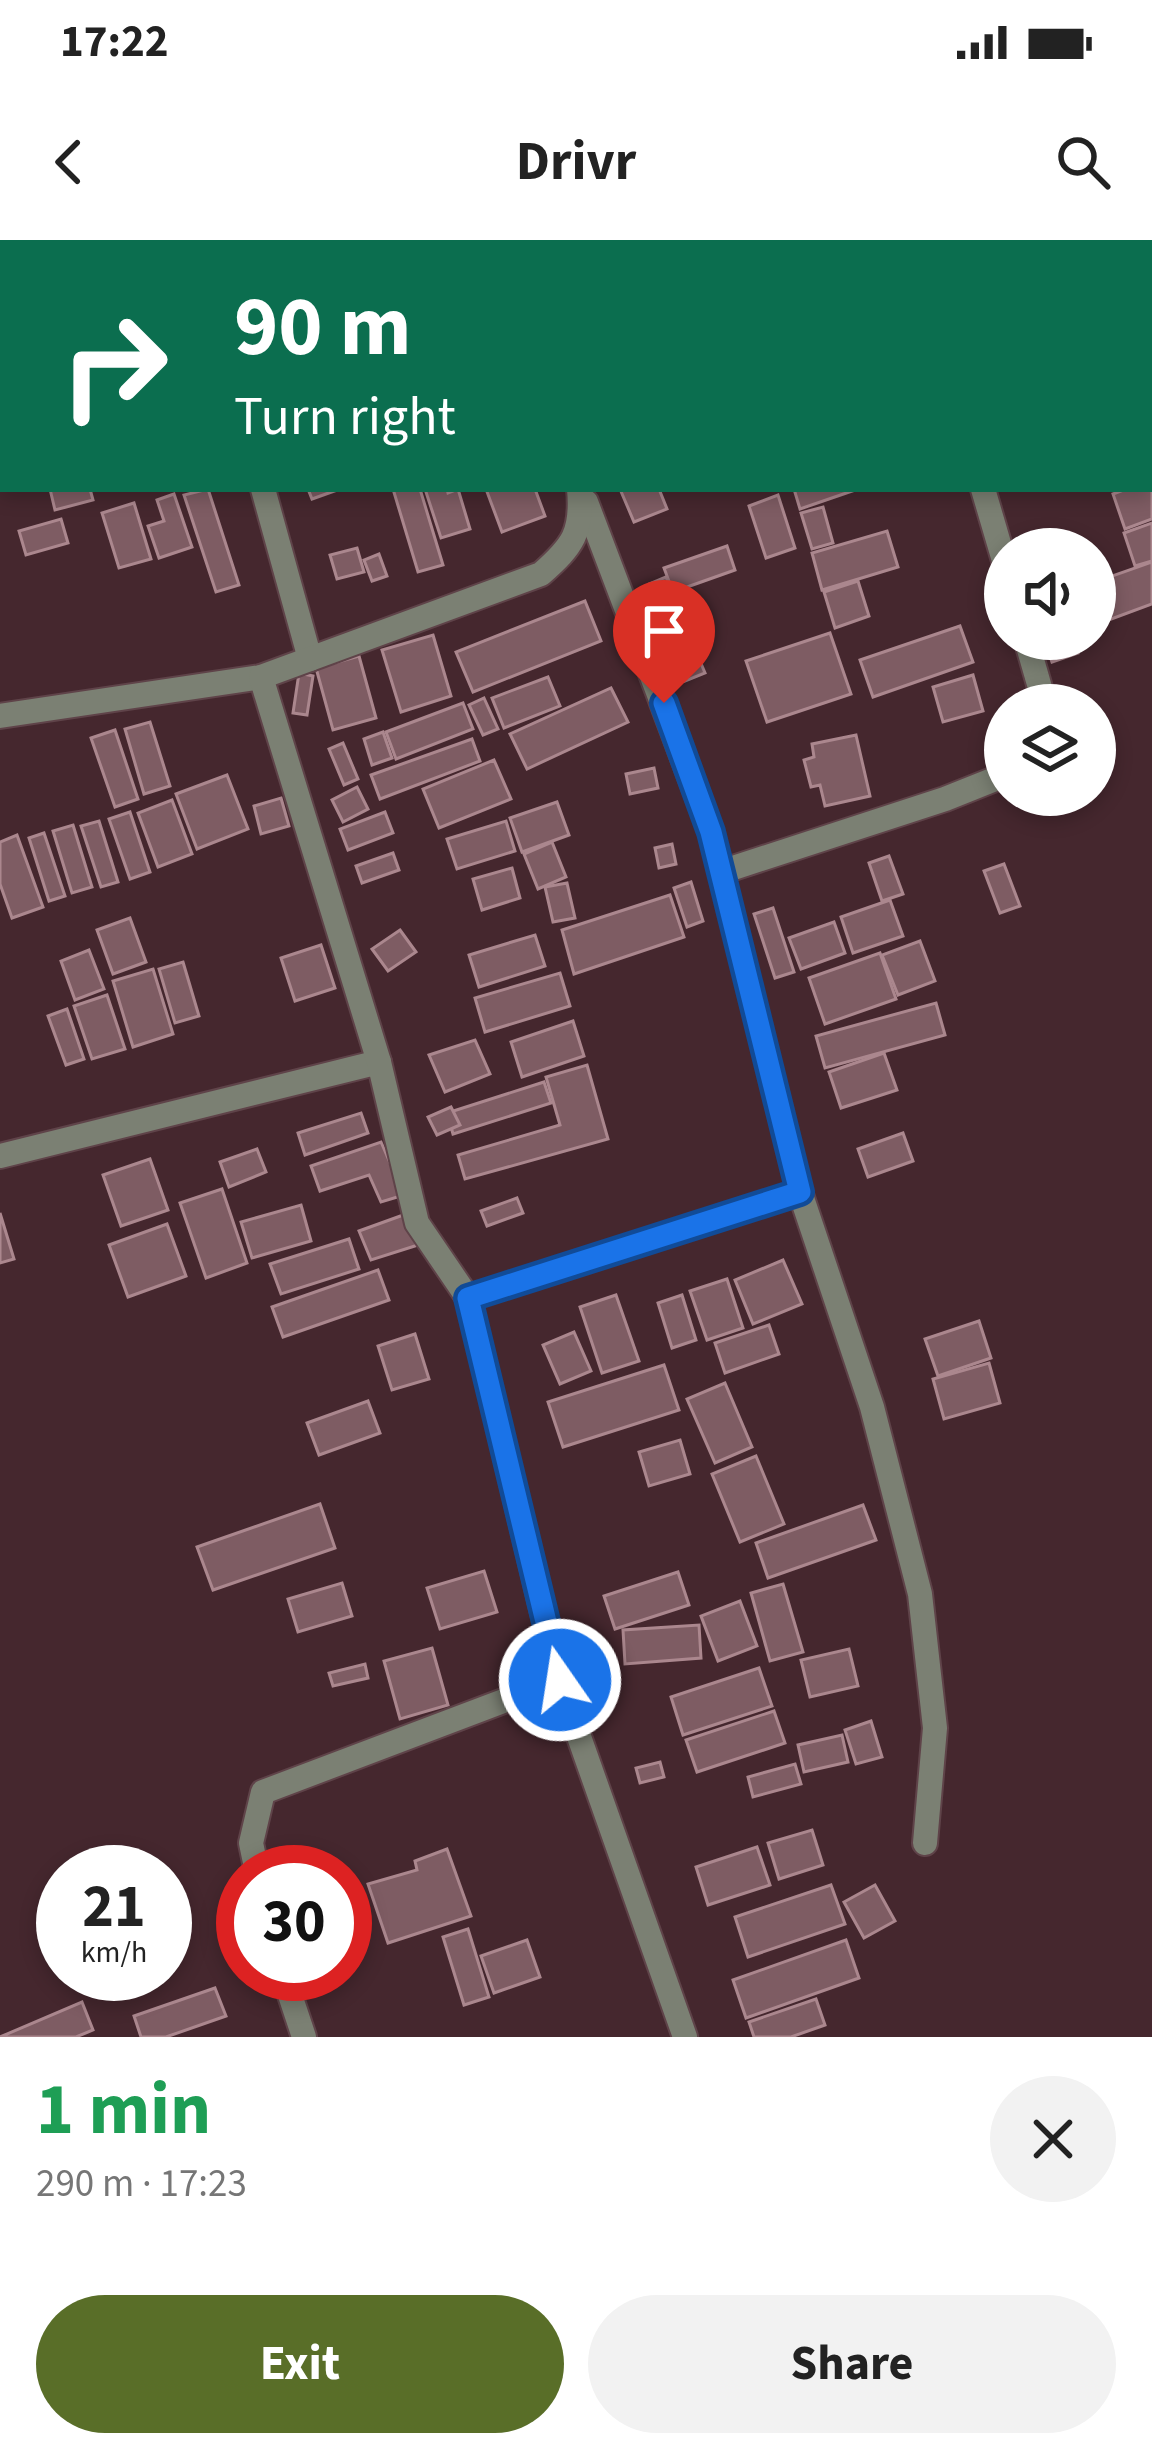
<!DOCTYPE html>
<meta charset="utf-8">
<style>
body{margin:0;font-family:"Source Sans 3",sans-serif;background:#f2f2f2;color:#222;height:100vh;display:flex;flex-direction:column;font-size:45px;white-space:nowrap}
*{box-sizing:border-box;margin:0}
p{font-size:39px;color:#767676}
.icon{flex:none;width:66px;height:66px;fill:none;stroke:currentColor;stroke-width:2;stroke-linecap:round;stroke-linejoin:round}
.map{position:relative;height:1797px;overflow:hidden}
.side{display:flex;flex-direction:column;background:#fff;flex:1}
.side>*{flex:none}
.banner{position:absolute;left:0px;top:0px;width:1152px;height:252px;box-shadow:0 6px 18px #0003;background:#0b6e4f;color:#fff;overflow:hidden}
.buttons{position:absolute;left:984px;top:288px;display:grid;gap:24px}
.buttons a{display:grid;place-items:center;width:132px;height:132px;border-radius:50%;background:#fff;box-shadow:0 6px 18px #0003;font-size:60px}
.speed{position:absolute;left:36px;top:1605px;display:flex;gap:24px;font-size:60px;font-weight:700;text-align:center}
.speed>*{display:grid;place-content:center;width:156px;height:156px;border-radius:50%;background:#fff;box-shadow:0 6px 18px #0003;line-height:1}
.speed small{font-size:30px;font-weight:400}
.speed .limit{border:18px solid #d22;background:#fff;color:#111}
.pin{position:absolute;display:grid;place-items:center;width:102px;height:102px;color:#fff;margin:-123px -51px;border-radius:50% 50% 50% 0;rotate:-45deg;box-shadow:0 0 12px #0007}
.pin .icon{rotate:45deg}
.me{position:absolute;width:132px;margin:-66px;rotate:347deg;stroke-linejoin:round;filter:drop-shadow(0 0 9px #0008)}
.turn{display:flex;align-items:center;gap:42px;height:252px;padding:0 36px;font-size:54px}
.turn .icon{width:156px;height:156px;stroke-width:2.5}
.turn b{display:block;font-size:84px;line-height:102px}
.round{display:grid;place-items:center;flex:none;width:126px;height:126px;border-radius:63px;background:#f2f2f2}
.overview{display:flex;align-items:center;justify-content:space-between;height:204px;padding:0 36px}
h1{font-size:72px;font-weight:700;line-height:90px;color:#1e9e55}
.action{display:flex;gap:24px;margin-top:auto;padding:24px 36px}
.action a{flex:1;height:138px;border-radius:72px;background:#596e28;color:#fff;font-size:48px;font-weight:700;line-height:138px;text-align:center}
.action a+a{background:#f2f2f2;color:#222}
.status{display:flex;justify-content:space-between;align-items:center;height:84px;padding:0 60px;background:#fff;direction:ltr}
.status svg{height:33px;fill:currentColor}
header{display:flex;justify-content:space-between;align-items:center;height:156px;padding:0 36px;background:#fff;font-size:54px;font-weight:700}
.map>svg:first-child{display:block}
</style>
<div class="status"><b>17:22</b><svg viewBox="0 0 49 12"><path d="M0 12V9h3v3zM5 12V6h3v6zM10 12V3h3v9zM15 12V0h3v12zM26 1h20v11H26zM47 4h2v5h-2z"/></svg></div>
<header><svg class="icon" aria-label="back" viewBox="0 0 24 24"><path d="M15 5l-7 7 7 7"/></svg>Drivr<svg class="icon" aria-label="search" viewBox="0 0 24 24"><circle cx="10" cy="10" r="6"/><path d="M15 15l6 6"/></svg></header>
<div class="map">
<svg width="1152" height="1797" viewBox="0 0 1152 1797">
<rect width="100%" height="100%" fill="#45272e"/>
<g fill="#7e5c63" stroke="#ab878e" stroke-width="3">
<polygon points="421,0 481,0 482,3 410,3"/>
<polygon points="573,0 685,0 686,3 574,3"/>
<polygon points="956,0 1003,0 1004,3 956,3"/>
<polygon points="1022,0 1088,0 1089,3 1023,3"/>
<polygon points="0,153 3,162 0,206"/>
<polygon points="1152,239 1152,279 1125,289 1113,254 1126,249 1149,249"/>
<polygon points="50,249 90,249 93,260 55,270"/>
<polygon points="208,249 239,345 216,352 184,255"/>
<polygon points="308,249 340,249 312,259"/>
<polygon points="393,249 420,249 443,325 418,332"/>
<polygon points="425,249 447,249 448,253 458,249 470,289 441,298"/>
<polygon points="486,249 535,249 545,276 502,292"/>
<polygon points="620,249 659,249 667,269 634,282"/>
<polygon points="794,249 858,249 800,269"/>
<polygon points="174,254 192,307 159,318 148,286 164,281 157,260"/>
<polygon points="778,255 795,308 766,318 749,266"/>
<polygon points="134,263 151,319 119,328 102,273"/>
<polygon points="823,267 833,303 812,309 801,273"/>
<polygon points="61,279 68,303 26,315 19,291"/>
<polygon points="1152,283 1152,321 1135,326 1124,293"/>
<polygon points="887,291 898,327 822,350 812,313"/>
<polygon points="727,306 735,330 673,352 664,328"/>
<polygon points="357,308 364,332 337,339 330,315"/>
<polygon points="379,314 387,336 372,341 364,320"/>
<polygon points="1152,322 1152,364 1095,385 1095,342"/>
<polygon points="666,337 672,351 655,358 649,344"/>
<polygon points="858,341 869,376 835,388 824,352"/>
<polygon points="585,361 601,401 473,452 456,412"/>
<polygon points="960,386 973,422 873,457 860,420"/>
<polygon points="830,393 851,454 767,482 746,421"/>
<polygon points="433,395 451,456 401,472 382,410"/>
<polygon points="1044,399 1073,399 1078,413 1052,422"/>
<polygon points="697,414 705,433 685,441 678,421"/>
<polygon points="359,416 376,478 333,490 316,428"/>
<polygon points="299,433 313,436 307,475 293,473"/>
<polygon points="973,435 983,471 943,482 933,447"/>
<polygon points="548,437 560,466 504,488 492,458"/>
<polygon points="611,448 628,482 527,529 510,494"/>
<polygon points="484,458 498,489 483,495 469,465"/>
<polygon points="463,463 473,489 396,519 386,492"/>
<polygon points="150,482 170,546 144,554 125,489"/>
<polygon points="115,490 138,559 115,567 91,498"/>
<polygon points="383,492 392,518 372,525 364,499"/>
<polygon points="856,495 870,556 825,566 820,545 811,547 804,520 814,517 812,504"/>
<polygon points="472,499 480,521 380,559 371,535"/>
<polygon points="343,503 358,539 344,545 329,509"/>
<polygon points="494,520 511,559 439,588 423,549"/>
<polygon points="654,528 658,548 630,554 626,534"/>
<polygon points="227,535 248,589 197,609 176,554"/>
<polygon points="357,547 368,569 343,582 332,560"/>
<polygon points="281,558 289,586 261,594 254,566"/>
<polygon points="172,560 192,614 158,627 138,573"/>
<polygon points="557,562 569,595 522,612 510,578"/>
<polygon points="130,572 150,632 130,639 109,579"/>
<polygon points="385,572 393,593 348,610 340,589"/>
<polygon points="99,581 118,642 101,647 81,586"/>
<polygon points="506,581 515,611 457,629 447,599"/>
<polygon points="73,585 92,647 72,653 53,591"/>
<polygon points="44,593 65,656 49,661 29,598"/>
<polygon points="17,595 43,667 12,678 0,644 0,602"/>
<polygon points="552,602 566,637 538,649 524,614"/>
<polygon points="672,604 676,624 659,628 655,608"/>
<polygon points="393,613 399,630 362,643 356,626"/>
<polygon points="889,616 903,654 882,661 869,623"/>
<polygon points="1004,624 1020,666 1000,673 984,631"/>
<polygon points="512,628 520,658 482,670 473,639"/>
<polygon points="691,642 703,681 687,687 674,648"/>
<polygon points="567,643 575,678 553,682 545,647"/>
<polygon points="670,655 684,697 574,734 562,690"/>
<polygon points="890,660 903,696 853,713 841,677"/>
<polygon points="773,668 794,732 775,738 754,674"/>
<polygon points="130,678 146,722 113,734 97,690"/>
<polygon points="834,682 845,713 801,729 789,698"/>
<polygon points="400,690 416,712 388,731 372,709"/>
<polygon points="535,695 545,726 479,747 469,715"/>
<polygon points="920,701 935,741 898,755 882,715"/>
<polygon points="321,705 335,748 295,761 281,718"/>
<polygon points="89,710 104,749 75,760 61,721"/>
<polygon points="880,713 896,759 825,784 809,738"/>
<polygon points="183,722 199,776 175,783 159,729"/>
<polygon points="153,729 173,794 133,807 113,741"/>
<polygon points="560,733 570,766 485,792 475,758"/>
<polygon points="107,755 125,809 92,819 74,766"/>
<polygon points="936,763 945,795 825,828 816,796"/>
<polygon points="67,769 84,819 66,825 48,776"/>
<polygon points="573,781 584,816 522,837 511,802"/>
<polygon points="475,800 490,834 445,852 429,815"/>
<polygon points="884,813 897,850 841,868 829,832"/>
<polygon points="587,825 608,899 465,939 458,915 560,885 546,837"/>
<polygon points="544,842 551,863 453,894 447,873"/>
<polygon points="451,867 460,885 437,895 428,877"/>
<polygon points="361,873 368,893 305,915 298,893"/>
<polygon points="903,893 913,921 868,937 858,909"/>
<polygon points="381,902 404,955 381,962 369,935 320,951 311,926"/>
<polygon points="257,909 266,932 229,947 220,922"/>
<polygon points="150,919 168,970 121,986 103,935"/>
<polygon points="222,949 247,1023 206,1038 180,963"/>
<polygon points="517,958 523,973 487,986 481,971"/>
<polygon points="301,965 311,1001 252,1018 241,982"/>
<polygon points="0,973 14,1019 0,1023"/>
<polygon points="406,974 418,1005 371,1020 359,991"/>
<polygon points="167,984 186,1036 128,1057 109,1005"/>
<polygon points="349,999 359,1029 281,1054 270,1024"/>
<polygon points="783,1020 802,1064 753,1084 735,1040"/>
<polygon points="378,1030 389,1060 283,1097 272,1067"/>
<polygon points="727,1039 743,1088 707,1100 690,1051"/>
<polygon points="616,1055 639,1121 602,1133 580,1067"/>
<polygon points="682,1055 696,1100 672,1108 658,1063"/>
<polygon points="979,1081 991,1118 938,1136 925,1099"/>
<polygon points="769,1085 779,1114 725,1133 715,1103"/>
<polygon points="574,1092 591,1131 560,1144 543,1105"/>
<polygon points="415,1094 429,1139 392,1150 378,1106"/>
<polygon points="989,1123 1000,1163 944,1179 933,1139"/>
<polygon points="664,1125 679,1170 563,1207 548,1162"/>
<polygon points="725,1143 752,1207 715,1223 687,1159"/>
<polygon points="368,1161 380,1193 319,1215 307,1183"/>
<polygon points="680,1200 690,1234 649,1246 639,1212"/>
<polygon points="756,1216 784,1284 740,1302 712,1234"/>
<polygon points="320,1264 335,1308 213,1350 197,1307"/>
<polygon points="863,1265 876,1300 768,1338 756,1303"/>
<polygon points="484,1331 497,1372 440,1389 427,1348"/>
<polygon points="678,1332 689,1365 615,1389 604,1356"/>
<polygon points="342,1343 352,1376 298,1392 288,1359"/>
<polygon points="783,1344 803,1412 770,1421 751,1353"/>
<polygon points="740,1361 757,1406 718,1421 701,1376"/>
<polygon points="699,1385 701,1418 625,1424 623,1390"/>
<polygon points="432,1408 448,1465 400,1479 384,1421"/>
<polygon points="849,1409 858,1446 810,1457 801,1420"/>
<polygon points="365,1424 368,1438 333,1446 329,1433"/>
<polygon points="759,1428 772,1466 683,1495 671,1457"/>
<polygon points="774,1471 785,1503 697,1532 686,1500"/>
<polygon points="871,1481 882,1517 856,1524 845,1490"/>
<polygon points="842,1495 848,1522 804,1532 798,1505"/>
<polygon points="660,1522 664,1537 640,1543 636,1528"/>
<polygon points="795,1524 801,1544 753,1557 748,1537"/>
<polygon points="812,1590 823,1625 779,1639 768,1603"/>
<polygon points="757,1607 770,1645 708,1665 696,1627"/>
<polygon points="447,1609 471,1676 388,1703 368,1644 417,1630 415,1621"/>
<polygon points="831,1645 845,1684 748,1717 735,1677"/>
<polygon points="875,1645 895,1681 864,1698 844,1662"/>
<polygon points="468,1689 489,1757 464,1765 443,1697"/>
<polygon points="527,1700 540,1737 494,1753 481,1716"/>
<polygon points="846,1700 859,1738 746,1778 733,1740"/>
<polygon points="215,1748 226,1776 166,1797 141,1797 134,1776"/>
<polygon points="816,1759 825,1785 791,1797 754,1797 749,1782"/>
<polygon points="82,1762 93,1790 76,1797 0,1797"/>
</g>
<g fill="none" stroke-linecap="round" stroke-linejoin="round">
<defs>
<g id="minor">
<polyline points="154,0 155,3"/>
<polyline points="500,0 501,3"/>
<polyline points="893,0 893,3"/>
<polyline points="293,3 302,0"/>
<polyline points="0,99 3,98"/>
<polyline points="1149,135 1152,134"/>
<polyline points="263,249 310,419"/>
<polyline points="983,249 1005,324"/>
<polyline points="586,262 711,592 800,952 872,1167 920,1354 935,1488 925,1603"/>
<polyline points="1026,399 1045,465"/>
<polyline points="0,476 261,437"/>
<polyline points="721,632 945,559 1005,535"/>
<polyline points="0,916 379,822"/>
<polyline points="468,1058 800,952"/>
<polyline points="559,1440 685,1797"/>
<path d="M257,1632L251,1603L263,1552L559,1440L468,1058L417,983L379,822L261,437L541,334C573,306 583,292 579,249"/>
<polyline points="283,1734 304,1797"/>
</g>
</defs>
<use href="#minor" stroke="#5f4349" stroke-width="28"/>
<use href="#minor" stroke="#7b8073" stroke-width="24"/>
</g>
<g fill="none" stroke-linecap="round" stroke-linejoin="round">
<defs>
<polyline id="route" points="560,1440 468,1058 800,952 711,592 664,463"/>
</defs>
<use href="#route" stroke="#114b97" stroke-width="30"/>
<use href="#route" stroke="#1a73e8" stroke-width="21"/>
</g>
</svg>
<div class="buttons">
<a><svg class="icon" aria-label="sound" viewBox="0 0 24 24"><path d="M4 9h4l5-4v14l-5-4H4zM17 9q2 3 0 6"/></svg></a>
<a><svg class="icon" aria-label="layers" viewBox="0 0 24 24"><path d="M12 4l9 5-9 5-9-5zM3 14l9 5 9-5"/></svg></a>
</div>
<div class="speed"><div>21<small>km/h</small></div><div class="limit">30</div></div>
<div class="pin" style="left:664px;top:463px;background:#d93025"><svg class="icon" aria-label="arrive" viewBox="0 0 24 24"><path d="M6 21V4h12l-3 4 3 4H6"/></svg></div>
<svg class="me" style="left:560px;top:1440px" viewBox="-20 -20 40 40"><circle r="17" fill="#1a73e8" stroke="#fff" stroke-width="3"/><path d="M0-11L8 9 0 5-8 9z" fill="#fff"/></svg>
<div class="banner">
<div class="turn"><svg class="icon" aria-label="right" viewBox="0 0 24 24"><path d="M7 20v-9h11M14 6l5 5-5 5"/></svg><div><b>90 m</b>Turn right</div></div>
</div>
</div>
<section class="side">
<div class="overview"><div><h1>1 min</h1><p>290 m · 17:23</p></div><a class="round"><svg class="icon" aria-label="close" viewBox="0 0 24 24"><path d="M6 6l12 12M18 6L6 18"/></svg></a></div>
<div class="action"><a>Exit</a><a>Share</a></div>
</section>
